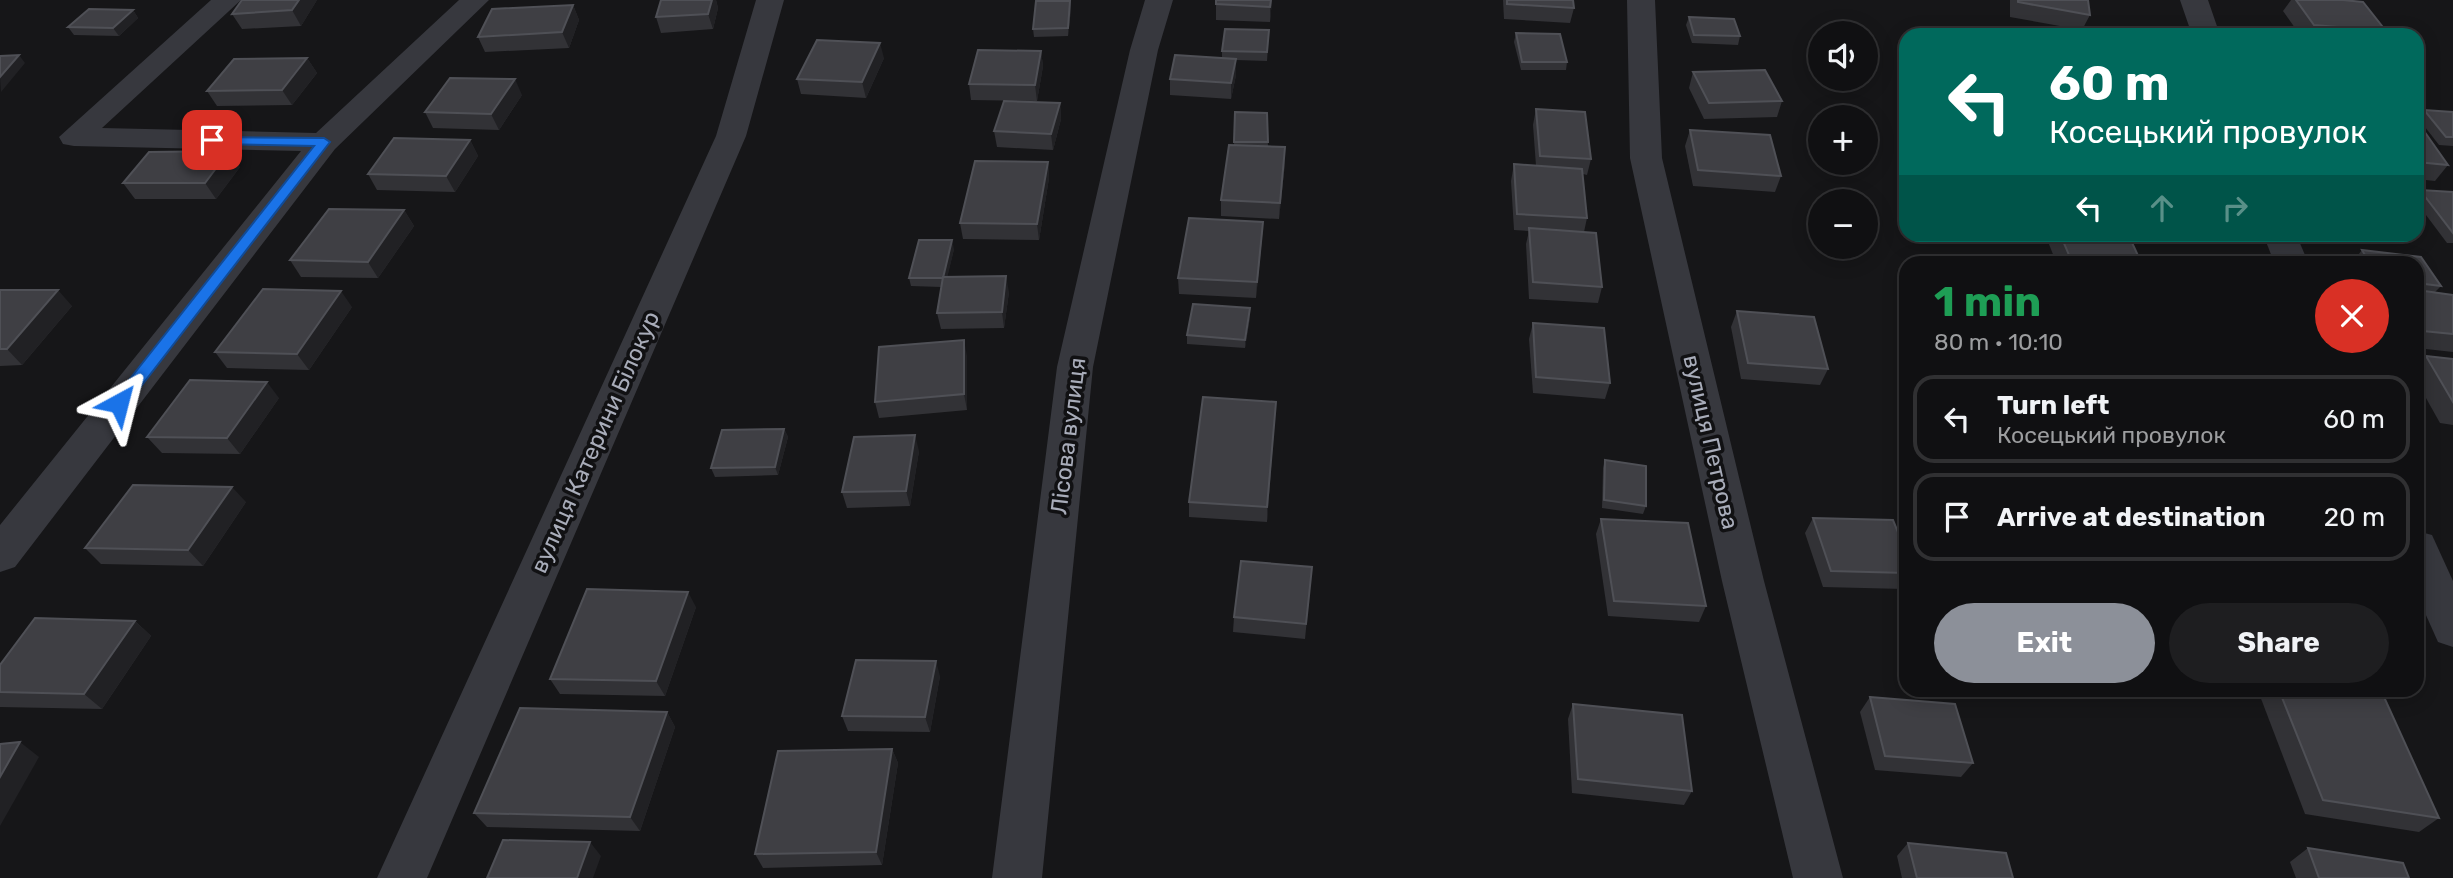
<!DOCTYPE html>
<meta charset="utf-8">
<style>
body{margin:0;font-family:Rubik,sans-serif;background:#1e1e20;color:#f1f3f6;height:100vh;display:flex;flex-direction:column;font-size:26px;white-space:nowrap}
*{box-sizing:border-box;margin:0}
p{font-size:23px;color:#9c9d9f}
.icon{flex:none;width:38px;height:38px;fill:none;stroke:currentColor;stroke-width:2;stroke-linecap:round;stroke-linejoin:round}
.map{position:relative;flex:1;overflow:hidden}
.panel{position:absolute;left:1899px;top:256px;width:525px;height:441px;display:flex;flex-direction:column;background:#101012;border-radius:21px;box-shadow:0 4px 18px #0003,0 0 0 2px #303032}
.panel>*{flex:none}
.hud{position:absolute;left:1899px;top:28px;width:525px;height:214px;border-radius:21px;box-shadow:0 4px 18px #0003,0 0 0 2px #303032;background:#00695c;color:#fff;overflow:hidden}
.buttons{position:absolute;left:1808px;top:21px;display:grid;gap:14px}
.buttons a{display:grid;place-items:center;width:70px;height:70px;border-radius:50%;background:#101012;box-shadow:0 4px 18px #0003,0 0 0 2px #303032;font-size:35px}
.pin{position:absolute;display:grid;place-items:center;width:60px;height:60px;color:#fff;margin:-30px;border-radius:14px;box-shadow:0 4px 10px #0006}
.me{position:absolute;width:77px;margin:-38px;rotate:38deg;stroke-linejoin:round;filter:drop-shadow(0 0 5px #0008)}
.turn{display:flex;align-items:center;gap:24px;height:147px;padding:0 35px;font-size:32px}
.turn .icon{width:91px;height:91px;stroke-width:2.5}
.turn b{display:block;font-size:49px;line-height:60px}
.lanes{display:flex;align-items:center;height:66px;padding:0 35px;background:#0003;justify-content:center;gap:35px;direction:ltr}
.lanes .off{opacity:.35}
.round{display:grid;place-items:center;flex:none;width:74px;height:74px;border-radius:37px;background:#1e1e20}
.summary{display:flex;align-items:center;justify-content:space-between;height:119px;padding:0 35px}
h1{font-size:42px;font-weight:700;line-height:52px;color:#1e9e55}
.primary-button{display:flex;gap:14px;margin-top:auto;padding:14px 35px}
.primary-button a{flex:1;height:80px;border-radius:42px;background:#8c9099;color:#fff;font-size:28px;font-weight:700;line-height:80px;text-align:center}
.primary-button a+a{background:#1e1e20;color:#f1f3f6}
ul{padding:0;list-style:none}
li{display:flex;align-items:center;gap:21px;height:88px;margin:0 14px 10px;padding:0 21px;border:4px solid #303032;border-radius:21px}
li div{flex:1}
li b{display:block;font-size:26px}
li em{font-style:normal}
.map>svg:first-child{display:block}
</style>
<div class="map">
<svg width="2453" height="878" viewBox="0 0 2453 878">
<rect width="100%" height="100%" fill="#161618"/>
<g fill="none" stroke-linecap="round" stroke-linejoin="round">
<g fill="#37383e" fill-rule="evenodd">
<polygon points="211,0 241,0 102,128 316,133 459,0 489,0 335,149 15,567 0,572 0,525 301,151 74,146 63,144 59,137"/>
<polygon points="756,0 784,0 746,136 427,878 377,878 716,136"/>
<polygon points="1145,0 1173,0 1158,50 1093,367 1042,878 992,878 1057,367 1130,50"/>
<polygon points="1627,0 1655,0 1662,158 1764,581 1843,878 1793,878 1722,581 1630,158"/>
<polygon points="2180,0 2208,0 2220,35 2192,35"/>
<polygon points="2263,234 2296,234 2308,262 2274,262"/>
<polygon points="2417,531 2432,535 2453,581 2453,647 2438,642 2417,595"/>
</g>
</g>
<g fill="#323236">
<polygon points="317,0 301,26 242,29 232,14"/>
<polygon points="661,0 716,0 718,8 713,29 661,33 656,17"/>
<polygon points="1272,0 1270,22 1216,20 1216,4"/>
<polygon points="1503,0 1573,0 1574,8 1570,23 1504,19"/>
<polygon points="2010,0 2088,0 2090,15 2082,30 2010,17"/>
<polygon points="2291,0 2296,0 2386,31 2383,35 2300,35 2283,11"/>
<polygon points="1070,1 1071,9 1068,36 1034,37 1033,29"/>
<polygon points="573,5 579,20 569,48 485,52 478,37"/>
<polygon points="133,10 138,18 119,36 74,35 68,27"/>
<polygon points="1689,17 1740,36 1738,45 1692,43 1686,25"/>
<polygon points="1269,30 1267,61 1236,60 1236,75 1231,99 1170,95 1170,79 1222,58 1222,51"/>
<polygon points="1516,33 1567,62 1566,70 1521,70 1514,42"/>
<polygon points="1041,51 1043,66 1037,101 971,100 969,84"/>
<polygon points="307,58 317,73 292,105 217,106 207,91"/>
<polygon points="884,58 866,98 801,94 797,79"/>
<polygon points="1693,72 1782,101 1777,117 1704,119 1689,88"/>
<polygon points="522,95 499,130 433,128 425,112"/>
<polygon points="1060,103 1061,119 1053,150 997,147 994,131"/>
<polygon points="1536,109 1591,159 1587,175 1583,174 1587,218 1584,232 1602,287 1598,303 1529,299 1526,244 1529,231 1514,230 1511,181 1514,164 1536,166 1533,125"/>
<polygon points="2424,110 2453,112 2453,146 2439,145 2418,118"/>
<polygon points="1235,112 1267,113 1268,147 1285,163 1279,219 1221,216 1221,200 1234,145"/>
<polygon points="2417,121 2448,165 2435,181 2417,179"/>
<polygon points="1690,130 1781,176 1775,192 1693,186 1685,146"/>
<polygon points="470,140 478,156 455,192 377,190 368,174"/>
<polygon points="1048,162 1049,178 1039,240 963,239 960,223"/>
<polygon points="240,167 216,199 135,199 123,183"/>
<polygon points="2420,190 2453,192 2453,243 2447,243 2417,203 2417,194"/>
<polygon points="404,210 414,226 378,278 301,277 290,260"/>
<polygon points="1263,222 1262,238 1256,298 1179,294 1178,278"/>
<polygon points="2045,234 2128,234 2141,262 2056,262"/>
<polygon points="954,249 947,277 1009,292 1004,328 941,329 937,313 941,287 911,286 909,278"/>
<polygon points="2362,250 2421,257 2441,286 2435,292 2453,295 2453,352 2417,348 2417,262 2357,262 2355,259"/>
<polygon points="0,290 72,306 22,365 0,366"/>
<polygon points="352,307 309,370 227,368 215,352"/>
<polygon points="1737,311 1828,369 1820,385 1741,379 1731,327"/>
<polygon points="1250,317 1245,348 1187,344 1187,335"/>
<polygon points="1533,323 1610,383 1605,399 1533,393 1529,339"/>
<polygon points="967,356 967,410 879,418 875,402"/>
<polygon points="2426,356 2453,359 2453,425 2440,423 2417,382 2417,365"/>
<polygon points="279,398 240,454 162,453 147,437"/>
<polygon points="1276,402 1267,522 1189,517 1189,502"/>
<polygon points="784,429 788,437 778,475 715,477 711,468"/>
<polygon points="919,451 910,506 847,508 842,492"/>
<polygon points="1605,460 1646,506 1643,514 1602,508 1603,468"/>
<polygon points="246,502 203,566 101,564 85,548"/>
<polygon points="1813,518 1906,552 1906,586 1904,589 1823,587 1805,533"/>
<polygon points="1601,519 1706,606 1699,622 1608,616 1596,534"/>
<polygon points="1312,567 1305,639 1233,632 1234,617"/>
<polygon points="696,607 665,696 560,694 550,679"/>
<polygon points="135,621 151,636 102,709 0,707 0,665"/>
<polygon points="940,676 930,732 848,731 842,716"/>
<polygon points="2268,690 2331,690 2439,818 2419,832 2305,814 2260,696"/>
<polygon points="1870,697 1973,763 1961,777 1875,770 1860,712"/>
<polygon points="1573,704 1692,791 1684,805 1572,793 1568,719"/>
<polygon points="667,712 675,727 640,831 487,827 474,813"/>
<polygon points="892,749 898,763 882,865 763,868 755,854"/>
<polygon points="1908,843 2013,878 1902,878 1897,856"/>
<polygon points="2308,848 2409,878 2296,878 2290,862"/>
</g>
<g fill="#212124">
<polygon points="299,0 317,0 301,26 292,10"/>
<polygon points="712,0 716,0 718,8 713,29 708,14"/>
<polygon points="1271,0 1272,0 1270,22 1270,7"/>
<polygon points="1070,1 1071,9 1068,36 1068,28"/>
<polygon points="573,5 579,20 569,48 562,32"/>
<polygon points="133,10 138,18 119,36 113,28"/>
<polygon points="880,43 884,58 866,98 862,82"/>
<polygon points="1041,51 1043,66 1037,101 1035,85"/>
<polygon points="19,55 25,63 1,92 0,77"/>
<polygon points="307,58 317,73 292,105 282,90"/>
<polygon points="1236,59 1236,75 1231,99 1231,83"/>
<polygon points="515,79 522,95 499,130 491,114"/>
<polygon points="1060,103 1061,119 1053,150 1051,134"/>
<polygon points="470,140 478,156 455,192 446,176"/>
<polygon points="1285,147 1285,163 1279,219 1280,203"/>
<polygon points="229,151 240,167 216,199 205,183"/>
<polygon points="1048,162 1049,178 1039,240 1037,224"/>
<polygon points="404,210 414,226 378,278 368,262"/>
<polygon points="1263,222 1262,238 1256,298 1257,282"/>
<polygon points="952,240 954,249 945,287 943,278"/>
<polygon points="1006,276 1009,292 1004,328 1002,312"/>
<polygon points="58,290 72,306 22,365 7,349"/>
<polygon points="341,291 352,307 309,370 297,354"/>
<polygon points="1250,308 1250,317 1245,348 1245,340"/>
<polygon points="964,340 967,356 967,410 964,394"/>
<polygon points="267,382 279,398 240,454 227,438"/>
<polygon points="1276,402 1275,418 1267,522 1267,507"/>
<polygon points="784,429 788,437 778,475 775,467"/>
<polygon points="915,435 919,451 910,506 906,491"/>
<polygon points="232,487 246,502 203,566 188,550"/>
<polygon points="688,592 696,607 665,696 656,681"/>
<polygon points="135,621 151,636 102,709 84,694"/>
<polygon points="936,661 940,676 930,732 925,717"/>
<polygon points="667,712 675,727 640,831 630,817"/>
<polygon points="20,742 39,757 0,826 0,777"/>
<polygon points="892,749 898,763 882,865 876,852"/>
<polygon points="590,842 601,856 593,878 577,878"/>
</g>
<g fill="#3f3f44" stroke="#4f5056" stroke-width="2">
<polygon points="242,0 299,0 292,10 232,14"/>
<polygon points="661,0 712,0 708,14 656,17"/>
<polygon points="1216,0 1271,0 1270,7 1216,4"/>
<polygon points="1507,0 1573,0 1574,8 1507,4"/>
<polygon points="2018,0 2088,0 2090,15 2018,2"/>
<polygon points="2296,0 2343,0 2363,2 2386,31 2314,25"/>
<polygon points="1036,1 1070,1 1068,28 1033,29"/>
<polygon points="573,5 562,32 478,37 492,9"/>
<polygon points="89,9 133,10 113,28 68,27"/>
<polygon points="1689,17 1734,19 1740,36 1694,35"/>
<polygon points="1225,29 1269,30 1267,52 1222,51"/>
<polygon points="2046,30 2086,34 2086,35 2048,35"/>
<polygon points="1516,33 1560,34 1567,62 1522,62"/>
<polygon points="817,40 880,43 862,82 797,79"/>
<polygon points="978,50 1041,51 1035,85 969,84"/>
<polygon points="19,55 0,77 0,56"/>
<polygon points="1175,55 1236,59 1231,83 1170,79"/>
<polygon points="307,58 282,90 207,91 234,59"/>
<polygon points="1765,70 1782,101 1709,103 1693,72"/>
<polygon points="450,78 515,79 491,114 425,112"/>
<polygon points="1004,101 1060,103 1051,134 994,131"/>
<polygon points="1536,109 1585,112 1591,159 1540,156"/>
<polygon points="2424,110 2453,112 2453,137 2446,137"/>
<polygon points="1235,112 1267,113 1268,142 1234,142"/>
<polygon points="2417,121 2448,165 2417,162"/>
<polygon points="1690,130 1770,135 1781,176 1698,170"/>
<polygon points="394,138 470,140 446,176 368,174"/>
<polygon points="1229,145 1285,147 1280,203 1221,200"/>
<polygon points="229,151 205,183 123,183 149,152"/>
<polygon points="975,161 1048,162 1037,224 960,223"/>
<polygon points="1514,164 1582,169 1587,218 1517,214"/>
<polygon points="2420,190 2453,192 2453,233"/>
<polygon points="329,209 404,210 368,262 290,260"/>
<polygon points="1189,218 1263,222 1257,282 1178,278"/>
<polygon points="1529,228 1596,233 1602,287 1533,282"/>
<polygon points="2060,234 2128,234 2141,262 2072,262"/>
<polygon points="919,240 952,240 943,278 909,278"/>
<polygon points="2362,250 2421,257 2441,286 2417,283 2417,262 2369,262"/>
<polygon points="1006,276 1002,312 937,313 943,277"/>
<polygon points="263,289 341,291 297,354 215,352"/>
<polygon points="0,290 58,290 7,349 0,349"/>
<polygon points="2417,290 2453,295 2453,334 2423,331 2417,320"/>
<polygon points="1193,304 1250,308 1245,340 1187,335"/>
<polygon points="1737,311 1814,317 1828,369 1748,363"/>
<polygon points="1533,323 1604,328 1610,383 1536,377"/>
<polygon points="964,340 964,394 875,402 879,347"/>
<polygon points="2426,356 2453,359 2453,402"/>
<polygon points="190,380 267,382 227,438 147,437"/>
<polygon points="1203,397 1276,402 1267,507 1189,502"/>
<polygon points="784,429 775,467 711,468 722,430"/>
<polygon points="915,435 906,491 842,492 854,437"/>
<polygon points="1605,460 1646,466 1646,506 1604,500"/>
<polygon points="133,485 232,487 188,550 85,548"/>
<polygon points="1813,518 1893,520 1906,552 1906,573 1831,571"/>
<polygon points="1601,519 1688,523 1706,606 1614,601"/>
<polygon points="1241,561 1312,567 1306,624 1234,617"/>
<polygon points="587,589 688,592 656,681 550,679"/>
<polygon points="35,618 135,621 84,694 0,692 0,665"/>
<polygon points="856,660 936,661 925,717 842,716"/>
<polygon points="2279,690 2331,690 2384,697 2439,818 2323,800"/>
<polygon points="1870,697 1955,704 1973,763 1885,756"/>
<polygon points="1573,704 1682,715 1692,791 1578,779"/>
<polygon points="520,708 667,712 630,817 474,813"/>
<polygon points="20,742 0,777 0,744"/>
<polygon points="892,749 876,852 755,854 778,751"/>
<polygon points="503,840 590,842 577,878 487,878"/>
<polygon points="1908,843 2006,853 2013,878 1917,878"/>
<polygon points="2308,848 2403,863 2409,878 2319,878"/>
</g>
<polygon fill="#1a73e8" stroke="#114b97" stroke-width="2" points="208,137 324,138 330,142 125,407 114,407 114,399 314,146 212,144 208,143"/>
<g text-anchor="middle" stroke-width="7" stroke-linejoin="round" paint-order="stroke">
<g font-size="23" fill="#a8acb9" stroke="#111113">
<text transform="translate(1068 436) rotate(-83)" y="8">Лісова вулиця</text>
<text transform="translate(595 442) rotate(-66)" y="8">вулиця Катерини Білокур</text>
<text transform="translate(1711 442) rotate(77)" y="8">вулиця Петрова</text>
</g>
</g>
</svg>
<div class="buttons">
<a><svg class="icon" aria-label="sound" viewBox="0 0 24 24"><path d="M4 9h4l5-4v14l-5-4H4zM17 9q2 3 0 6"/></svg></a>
<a>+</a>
<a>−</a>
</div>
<div class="pin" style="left:212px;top:140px;background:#d93025"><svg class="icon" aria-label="arrive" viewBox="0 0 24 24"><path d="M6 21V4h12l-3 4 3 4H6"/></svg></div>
<svg class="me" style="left:119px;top:403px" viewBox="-20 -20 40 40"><path d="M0-17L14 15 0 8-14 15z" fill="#1a73e8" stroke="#fff" stroke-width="4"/></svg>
<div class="hud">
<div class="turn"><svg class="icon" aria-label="left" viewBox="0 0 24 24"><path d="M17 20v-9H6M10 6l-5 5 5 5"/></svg><div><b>60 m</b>Косецький провулок</div></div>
<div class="lanes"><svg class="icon" aria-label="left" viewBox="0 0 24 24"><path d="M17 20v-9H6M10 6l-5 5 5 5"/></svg><svg class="icon off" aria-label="ahead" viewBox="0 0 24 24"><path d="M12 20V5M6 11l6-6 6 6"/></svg><svg class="icon off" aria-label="right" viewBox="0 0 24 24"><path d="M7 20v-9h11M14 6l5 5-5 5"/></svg></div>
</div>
<section class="panel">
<div class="summary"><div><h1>1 min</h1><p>80 m · 10:10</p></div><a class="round" style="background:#d93025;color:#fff"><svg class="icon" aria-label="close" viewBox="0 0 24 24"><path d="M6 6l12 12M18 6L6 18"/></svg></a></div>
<ul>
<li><svg class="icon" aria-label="left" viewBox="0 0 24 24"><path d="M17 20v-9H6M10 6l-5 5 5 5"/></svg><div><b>Turn left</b><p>Косецький провулок</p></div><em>60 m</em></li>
<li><svg class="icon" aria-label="arrive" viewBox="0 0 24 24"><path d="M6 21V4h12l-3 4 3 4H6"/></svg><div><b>Arrive at destination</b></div><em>20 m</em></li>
</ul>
<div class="primary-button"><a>Exit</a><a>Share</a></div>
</section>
</div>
